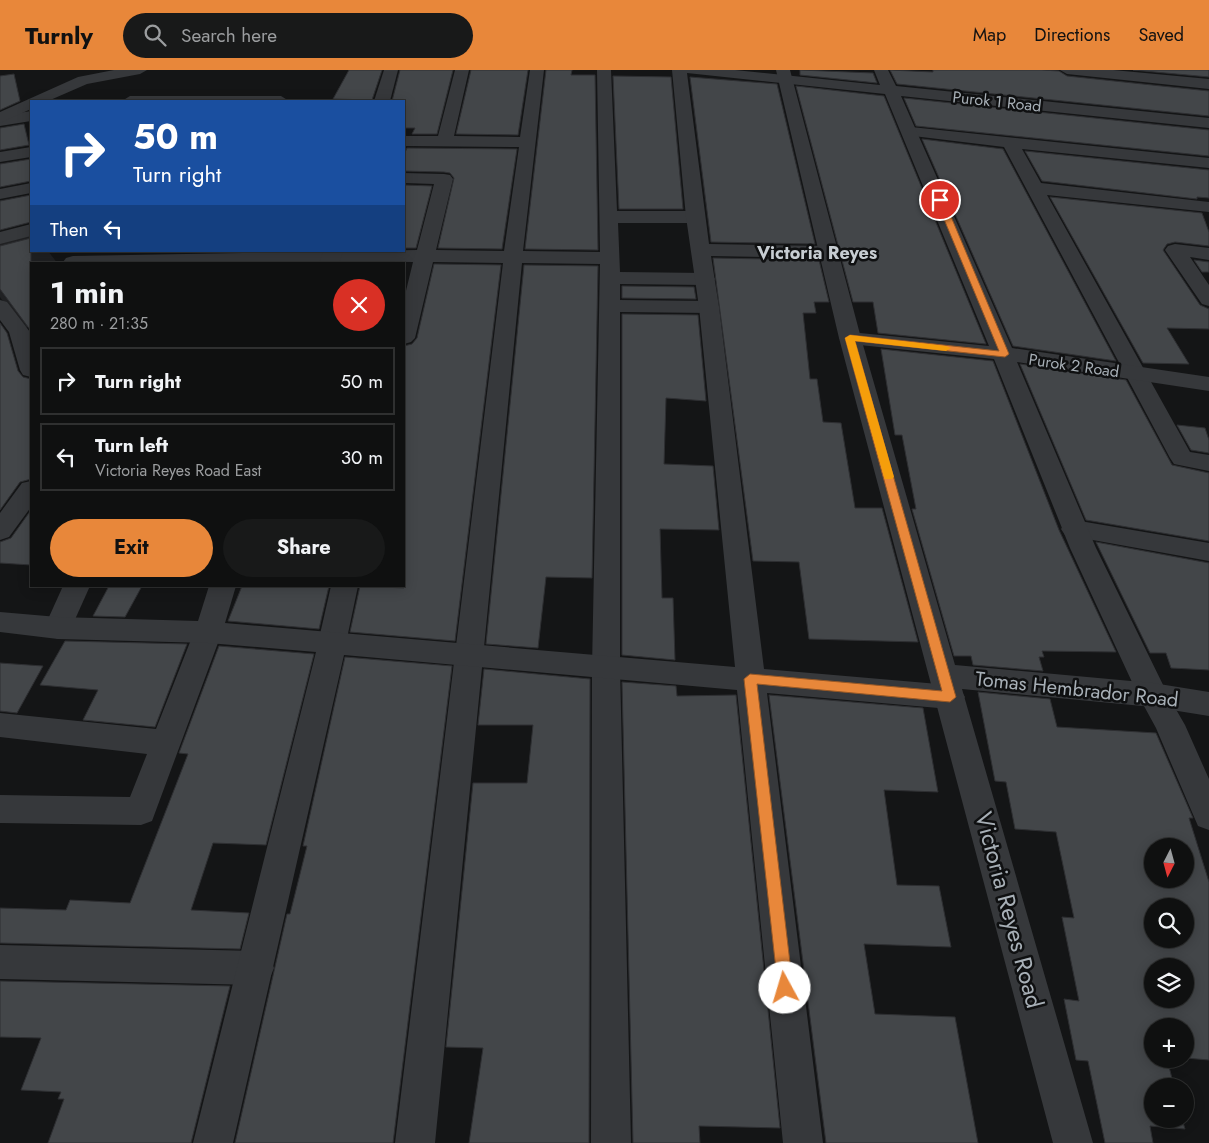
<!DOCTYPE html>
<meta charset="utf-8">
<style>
body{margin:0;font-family:Jost,sans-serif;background:#181919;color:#f1f3f6;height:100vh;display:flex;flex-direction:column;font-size:19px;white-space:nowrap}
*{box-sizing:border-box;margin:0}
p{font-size:16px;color:#9b9d9f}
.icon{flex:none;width:28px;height:28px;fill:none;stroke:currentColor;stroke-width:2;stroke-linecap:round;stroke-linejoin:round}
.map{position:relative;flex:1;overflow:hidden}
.drawer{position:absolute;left:30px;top:192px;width:375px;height:325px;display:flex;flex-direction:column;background:#0f1010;border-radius:0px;box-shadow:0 2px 12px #0003,0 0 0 1px #2f3030}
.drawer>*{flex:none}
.hud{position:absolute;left:30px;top:30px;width:375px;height:152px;border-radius:0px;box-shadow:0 2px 12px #0003,0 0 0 1px #2f3030;background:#1a4fa0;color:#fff;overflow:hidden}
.needle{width:32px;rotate:186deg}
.buttons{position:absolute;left:1144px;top:768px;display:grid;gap:10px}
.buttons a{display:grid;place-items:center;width:50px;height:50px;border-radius:50%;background:#0f1010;box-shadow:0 2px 12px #0003,0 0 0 1px #2f3030;font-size:25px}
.pin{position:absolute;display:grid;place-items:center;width:42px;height:42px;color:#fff;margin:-21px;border:2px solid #fff;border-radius:50%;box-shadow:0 1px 5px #0007}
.me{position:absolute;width:55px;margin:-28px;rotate:354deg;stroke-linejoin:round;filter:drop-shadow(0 0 4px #0008)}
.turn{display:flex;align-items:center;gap:18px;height:105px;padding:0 20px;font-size:22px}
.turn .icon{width:65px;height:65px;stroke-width:2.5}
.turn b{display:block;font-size:35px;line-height:42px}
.then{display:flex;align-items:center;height:48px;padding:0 20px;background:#0003;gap:10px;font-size:19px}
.round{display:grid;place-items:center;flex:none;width:52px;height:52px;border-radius:26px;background:#181919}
.summary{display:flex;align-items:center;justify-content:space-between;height:85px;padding:0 20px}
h1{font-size:30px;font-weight:700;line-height:38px}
.primary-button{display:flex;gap:10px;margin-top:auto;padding:10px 20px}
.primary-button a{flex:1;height:58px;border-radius:30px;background:#e8873a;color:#111;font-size:20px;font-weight:700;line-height:58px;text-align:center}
.primary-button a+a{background:#181919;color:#f1f3f6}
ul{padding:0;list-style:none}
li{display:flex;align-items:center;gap:15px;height:68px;margin:0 10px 8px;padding:0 10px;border:2px solid #2f3030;border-radius:0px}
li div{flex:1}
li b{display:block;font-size:19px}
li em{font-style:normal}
header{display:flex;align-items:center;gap:30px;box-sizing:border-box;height:70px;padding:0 25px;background:#e8873a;color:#111}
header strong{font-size:24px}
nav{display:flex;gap:28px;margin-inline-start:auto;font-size:18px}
.search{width:350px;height:45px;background:#181919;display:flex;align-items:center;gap:12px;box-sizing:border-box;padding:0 18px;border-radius:28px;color:#9b9d9f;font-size:19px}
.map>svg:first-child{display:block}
</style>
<header>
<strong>Turnly</strong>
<div class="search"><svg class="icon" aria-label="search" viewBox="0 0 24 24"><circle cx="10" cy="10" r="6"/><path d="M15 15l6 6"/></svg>Search here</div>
<nav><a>Map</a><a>Directions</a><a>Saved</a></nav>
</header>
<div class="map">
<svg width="1209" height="1073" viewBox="0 0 1209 1073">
<rect width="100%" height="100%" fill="#141516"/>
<polygon fill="#202123" points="31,161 31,181 48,181 58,194 31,194 31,256 23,259 0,227 0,170"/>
<g fill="#434649" stroke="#2e2f32" fill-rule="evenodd">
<polygon points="349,0 382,0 372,30 333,29"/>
<polygon points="400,0 453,0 437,64 412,64 415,58 404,58 404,31 392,31"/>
<polygon points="471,0 528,0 518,65 456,64"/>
<polygon points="546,0 572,0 571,5 595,5 598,180 525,179"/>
<polygon points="800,0 873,3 877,13 800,5"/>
<polygon points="890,0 933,2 933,0 1042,0 1059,1 1067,6 1209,21 1209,46 897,14"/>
<polygon points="1133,0 1209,0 1209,7"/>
<polygon points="14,4 20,31 0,40 0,6"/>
<polygon points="613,6 671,7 683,139 619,139"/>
<polygon points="690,7 777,14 815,174 711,172"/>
<polygon points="796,16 884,26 986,274 878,263 873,232 853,232"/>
<polygon points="904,28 1209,60 1209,86 916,56"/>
<polygon points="24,54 29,75 0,80 0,58"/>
<polygon points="922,69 1003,79 1116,291 1013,276"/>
<polygon points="407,78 517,79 502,179 438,178 454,108 450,103 444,102 404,101 404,85"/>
<polygon points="1025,81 1209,100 1209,128 1197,127 1197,129 1042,111"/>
<polygon points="31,89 31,111 0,117 0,94"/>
<polygon points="404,115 432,116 416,178 404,178"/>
<polygon points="31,125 31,152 0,160 0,131"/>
<polygon points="1050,127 1202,143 1209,162 1209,176 1175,172 1167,174 1163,180 1200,235 1209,239 1209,259 1167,258 1189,294 1143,293"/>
<polygon points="31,168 31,261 0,219 0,176"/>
<polygon points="713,188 819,190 829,232 814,232 816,243 803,243 810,309 817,309 823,352 841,353 855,438 882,438 918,572 809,569 799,492 753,491"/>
<polygon points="1194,190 1209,192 1209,202 1202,202"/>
<polygon points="434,194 501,195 455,571 350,562 360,516 404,518 404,276 412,274 417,268"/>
<polygon points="524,195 598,196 592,508 546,507 538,578 486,574"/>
<polygon points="622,216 694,217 696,229 622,228"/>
<polygon points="622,244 698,245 706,331 666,328 664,394 713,396 719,460 660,459 662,528 673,528 675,590 622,585"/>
<polygon points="0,253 7,263 18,301 23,307 31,309 31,409 20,412 0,440"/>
<polygon points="881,279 993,291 1059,460 1116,582 1042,581 1044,587 1039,587 1043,601 973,595 971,586 954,586 912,439 916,439 902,365 895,365"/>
<polygon points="1020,294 1126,310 1172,395 1209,403 1209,471 1086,450"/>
<polygon points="1177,355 1205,358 1209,370 1209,383 1191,380"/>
<polygon points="31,440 31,495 0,493 0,472 11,468"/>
<polygon points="1096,472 1209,493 1209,600 1171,598 1166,583 1150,583"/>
<polygon points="109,516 142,516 125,547 93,546"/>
<polygon points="242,516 329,516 319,559 228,551"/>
<polygon points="65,571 187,574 155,657 83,650 98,620 40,615"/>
<polygon points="219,576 314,584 266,775 213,773 191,840 249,843 240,879 0,873 0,838 66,840 70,830 130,833 188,684 179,683"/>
<polygon points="345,587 452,596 393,1073 235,1073 287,844 290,844 307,776 303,776"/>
<polygon points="0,593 43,596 17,643 0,641"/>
<polygon points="484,599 590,609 589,1073 469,1073 483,978 446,977 473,713 527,713 533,655 478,655"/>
<polygon points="622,612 676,616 677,626 736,625 780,1058 699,1056 700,1073 633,1073"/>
<path d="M978,622L1050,629L1057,657L1156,663L1193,748H1189L1209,812V990L1185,988V956H1152V989H1167L1174,1016H1152V1049H1182L1185,1059L1150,1056L1153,1073H1105L1088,991L1076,990L1064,929L1079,931L1062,847L1074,848L1056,762L1015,759L1006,712L995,711ZM1152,776H1185V809H1152ZM1152,836H1185V869H1152ZM1152,896H1185V929H1152Z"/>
<polygon points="769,625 923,638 938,722 884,720 897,815 939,816 951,877 864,874 875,944 955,947 978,1073 826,1073"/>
<polygon points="0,911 230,916 191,1073 48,1073 64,1029 58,1029 61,1022 21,1020 41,968 0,967"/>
</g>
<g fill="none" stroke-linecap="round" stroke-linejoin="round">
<g fill="#36383b" fill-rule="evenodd">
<polygon points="455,0 469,0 454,66 520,67 530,0 544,0 523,181 600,182 597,0 611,0 617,141 695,141 701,143 704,147 701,151 695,153 618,153 620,202 705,203 712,205 715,209 712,213 705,215 620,214 620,230 709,231 716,233 719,237 716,241 709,243 620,242 620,598 631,1073 591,1073 592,598 600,194 522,193 435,1073 395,1073 503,193 433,192 415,268 411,272 404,274 404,229 413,192 331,191 222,194 63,192 66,188 73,186 417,180 434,114 404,113 404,103 444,104 450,105 453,109 436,180 504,181 519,77 404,76 404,66 438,66"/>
<polygon points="1060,0 1113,0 1209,9 1209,19 1067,4"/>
<polygon points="130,26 281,26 289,31 122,31"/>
<polygon points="31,41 31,51 0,56 0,46"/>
<polygon points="911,57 1209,88 1209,98 1022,79 1041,113 1209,132 1209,142 1047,125 1190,382 1209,385 1209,401 1174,394 1170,388 1004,77 905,65 903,62"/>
<polygon points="31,77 31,87 0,92 0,82"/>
<polygon points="31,113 31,123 0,129 0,119"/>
<polygon points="31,154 31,166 0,174 0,162"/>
<polygon points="1175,174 1209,178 1209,190 1190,187 1209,215 1209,236 1202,234 1165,180 1168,176"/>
<polygon points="1074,450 1209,473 1209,491 1065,465 1061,459 1065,453"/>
<polygon points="63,516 90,516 68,565 58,569 48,565 44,558"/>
<polygon points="331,516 358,516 346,573 342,581 332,584 322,581 318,573"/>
<polygon points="208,551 218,554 222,562 152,751 141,755 0,753 0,725 130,727 147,684 0,667 0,643 156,659 194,562 198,554"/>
<polygon points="1153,613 1163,617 1185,655 1209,709 1209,760 1198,756 1156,658 1138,625 1143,617"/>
<polygon points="0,875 256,881 269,886 274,898 269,910 256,915 0,909"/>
</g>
<g fill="#36383b" fill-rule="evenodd">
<polygon points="114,0 147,0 140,4 87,14 48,31 31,31 31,39 0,53 0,42 78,7"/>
<polygon points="384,0 398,0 390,31 374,31"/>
<polygon points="672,0 735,0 880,15 874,0 888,0 896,16 1209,48 1209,58 901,26 1012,278 1209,307 1209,321 1017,292 1096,478 1168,625 1163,633 1153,637 1143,633 1138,625 1070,478 994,289 850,274 843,272 839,268 843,264 850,262 989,276 885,24 687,3 709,174 827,176 834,178 837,182 834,186 827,188 711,186 719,237 764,599 950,615 960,619 965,627 960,635 950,639 767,623 823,1073 783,1073 737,620 344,585 233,1073 193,1073 316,582 208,573 58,569 0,562 0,542 58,547 198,551 209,516 236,516 225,553 735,597 699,237 686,147"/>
<polygon points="323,181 343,181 339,194 319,194"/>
<polygon points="0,230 7,232 30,262 31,307 23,305 20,300 9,262 0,250"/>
<polygon points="31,411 31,437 9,467 0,470 0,443 22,413"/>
</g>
<polygon fill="#36383b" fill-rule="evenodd" points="776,0 790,0 861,268 955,595 1153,613 1209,622 1209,646 1153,637 962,619 1093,1073 1053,1073 839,268"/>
</g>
<polygon fill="#e8873a" stroke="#975826" points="940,128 944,130 1009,284 1005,287 855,271 956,627 950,632 757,614 793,918 791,924 785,926 780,924 778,918 744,609 750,604 942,621 845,268 850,265 999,281 936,130"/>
<polygon fill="#f59e0b" points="850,265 946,276 951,278 946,281 855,271 894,407 892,409 885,409 884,407 845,268"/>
<g text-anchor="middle" stroke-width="5" stroke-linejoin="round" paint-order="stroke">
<g font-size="16" fill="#a7afb6" stroke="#0f1011">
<text transform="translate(997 31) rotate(6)" y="6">Purok 1 Road</text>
<text transform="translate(1074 295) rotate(8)" y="6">Purok 2 Road</text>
</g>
<g font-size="18" font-weight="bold" fill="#c7cdd2" stroke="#0f1011">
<text x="817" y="189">Victoria Reyes</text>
</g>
<g font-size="20" fill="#a7afb6" stroke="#0f1011">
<text transform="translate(1077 619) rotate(6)" y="7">Tomas Hembrador Road</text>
</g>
<g font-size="24" fill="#a7afb6" stroke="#0f1011">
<text transform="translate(1009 840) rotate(75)" y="8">Victoria Reyes Road</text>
</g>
</g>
</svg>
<div class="buttons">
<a><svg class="needle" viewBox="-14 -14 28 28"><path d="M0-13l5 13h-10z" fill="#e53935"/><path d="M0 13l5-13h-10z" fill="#9b9d9f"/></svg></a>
<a><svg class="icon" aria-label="search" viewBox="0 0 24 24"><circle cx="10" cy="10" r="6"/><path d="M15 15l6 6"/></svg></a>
<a><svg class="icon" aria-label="layers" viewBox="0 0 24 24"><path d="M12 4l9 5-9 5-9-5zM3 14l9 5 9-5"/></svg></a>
<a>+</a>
<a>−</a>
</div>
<div class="pin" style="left:940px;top:130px;background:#d93025"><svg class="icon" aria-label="arrive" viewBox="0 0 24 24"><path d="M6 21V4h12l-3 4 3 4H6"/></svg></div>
<svg class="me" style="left:785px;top:918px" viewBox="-20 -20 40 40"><circle r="19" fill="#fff"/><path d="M0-13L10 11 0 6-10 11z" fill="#e8873a"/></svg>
<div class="hud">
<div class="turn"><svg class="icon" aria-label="right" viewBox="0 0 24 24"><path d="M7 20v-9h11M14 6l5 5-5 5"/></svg><div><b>50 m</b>Turn right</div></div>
<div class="then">Then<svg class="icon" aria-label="left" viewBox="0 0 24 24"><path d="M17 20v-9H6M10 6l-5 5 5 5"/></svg></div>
</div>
<section class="drawer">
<div class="summary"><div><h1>1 min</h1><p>280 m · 21:35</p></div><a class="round" style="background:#d93025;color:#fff"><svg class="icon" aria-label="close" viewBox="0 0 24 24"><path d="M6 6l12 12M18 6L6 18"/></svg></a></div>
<ul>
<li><svg class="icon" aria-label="right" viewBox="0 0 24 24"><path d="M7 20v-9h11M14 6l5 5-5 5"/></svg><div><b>Turn right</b></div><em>50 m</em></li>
<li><svg class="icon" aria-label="left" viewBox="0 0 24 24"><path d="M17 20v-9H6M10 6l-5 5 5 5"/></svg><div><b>Turn left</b><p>Victoria Reyes Road East</p></div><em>30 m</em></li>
</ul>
<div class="primary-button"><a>Exit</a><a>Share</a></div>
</section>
</div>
